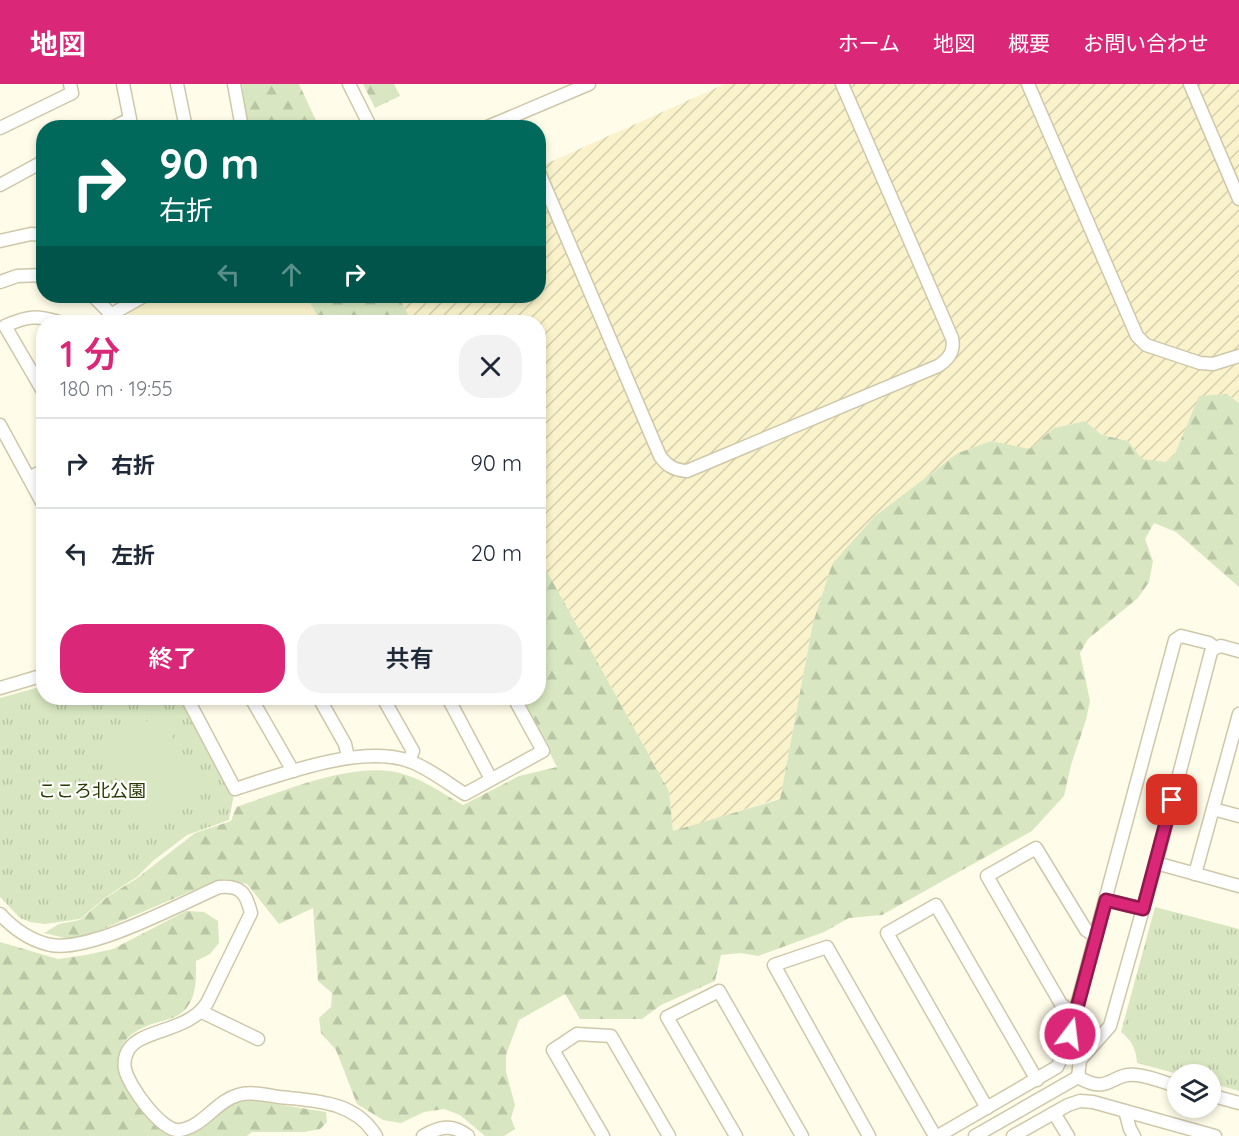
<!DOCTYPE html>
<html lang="ja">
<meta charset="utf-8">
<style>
body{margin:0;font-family:Quicksand,"Noto Sans JP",sans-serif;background:#f2f2f3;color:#1f2937;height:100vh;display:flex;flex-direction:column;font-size:22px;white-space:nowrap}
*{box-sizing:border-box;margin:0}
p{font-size:20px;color:#747a83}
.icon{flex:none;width:33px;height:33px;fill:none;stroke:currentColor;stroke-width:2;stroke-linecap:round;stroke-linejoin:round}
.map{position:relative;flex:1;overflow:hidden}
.sheet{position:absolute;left:36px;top:231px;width:510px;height:390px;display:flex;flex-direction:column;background:#fff;border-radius:24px;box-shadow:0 3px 9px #0003}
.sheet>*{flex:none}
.hud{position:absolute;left:36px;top:36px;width:510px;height:183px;border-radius:24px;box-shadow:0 3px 9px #0003;background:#00695c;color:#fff;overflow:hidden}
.controls{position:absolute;left:1167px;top:980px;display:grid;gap:12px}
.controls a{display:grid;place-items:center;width:54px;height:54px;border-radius:50%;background:#fff;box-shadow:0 3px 9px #0003;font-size:30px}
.pin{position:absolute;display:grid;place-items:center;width:51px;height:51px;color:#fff;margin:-26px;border-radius:12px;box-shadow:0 3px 9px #0006}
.me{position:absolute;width:66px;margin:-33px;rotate:15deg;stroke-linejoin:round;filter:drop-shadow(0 0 4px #0008)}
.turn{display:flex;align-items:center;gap:21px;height:126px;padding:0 24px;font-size:27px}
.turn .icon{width:78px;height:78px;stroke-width:2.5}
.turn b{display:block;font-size:42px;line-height:51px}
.lanes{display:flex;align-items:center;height:57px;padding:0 24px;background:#0003;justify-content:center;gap:30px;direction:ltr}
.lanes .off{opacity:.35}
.round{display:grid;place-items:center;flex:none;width:63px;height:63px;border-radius:24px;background:#f2f2f3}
.headline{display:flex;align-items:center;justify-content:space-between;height:102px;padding:0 24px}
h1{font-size:36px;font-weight:600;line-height:45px;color:#db2777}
.primary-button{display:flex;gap:12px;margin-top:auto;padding:12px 24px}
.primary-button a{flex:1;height:69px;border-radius:24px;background:#db2777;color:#fff;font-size:24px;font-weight:600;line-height:69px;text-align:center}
.primary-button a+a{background:#f2f2f3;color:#1f2937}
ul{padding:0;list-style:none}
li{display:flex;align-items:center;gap:18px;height:90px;padding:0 24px;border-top:2px solid #e0e1e3}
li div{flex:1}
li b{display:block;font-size:22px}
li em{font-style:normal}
header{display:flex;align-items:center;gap:36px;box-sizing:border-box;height:84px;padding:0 30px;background:#db2777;color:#fff}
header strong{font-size:28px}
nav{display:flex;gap:33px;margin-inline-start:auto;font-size:21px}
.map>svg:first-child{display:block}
</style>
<header>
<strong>地図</strong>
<nav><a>ホーム</a><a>地図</a><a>概要</a><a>お問い合わせ</a></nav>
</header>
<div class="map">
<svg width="1239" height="1052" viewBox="0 0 1239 1052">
<defs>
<pattern id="industrial-furrows" width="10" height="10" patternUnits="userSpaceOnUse" patternTransform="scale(1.5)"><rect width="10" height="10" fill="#f9f2cb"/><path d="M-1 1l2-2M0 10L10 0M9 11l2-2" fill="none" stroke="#d5cfad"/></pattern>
<pattern id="forest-firs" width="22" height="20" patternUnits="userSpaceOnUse" patternTransform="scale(1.5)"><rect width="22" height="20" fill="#d8e7c1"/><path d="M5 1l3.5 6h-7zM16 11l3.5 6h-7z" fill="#b9c6a5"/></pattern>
<pattern id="park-tufts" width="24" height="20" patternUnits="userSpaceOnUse" patternTransform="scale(1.5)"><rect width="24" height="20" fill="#d8e7c1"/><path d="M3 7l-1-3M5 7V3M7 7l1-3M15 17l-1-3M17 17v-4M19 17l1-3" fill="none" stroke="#b9c6a5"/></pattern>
</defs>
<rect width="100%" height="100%" fill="#fffce9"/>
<polygon fill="url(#industrial-furrows)" points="725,0 1239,0 1239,319 1227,310 1199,313 1174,372 1166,378 1142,376 1128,357 1102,351 1085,337 1054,344 1030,366 991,357 958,369 875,432 832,480 813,539 780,714 673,748 669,707 539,473 538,238 412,238 398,212 538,212 539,83"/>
<polygon fill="#f9f2cb" points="160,212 306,212 321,238 130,238 128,235 129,227"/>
<g fill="url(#forest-firs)">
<polygon points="242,0 299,0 319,43 248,43"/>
<polygon points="363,0 394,0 400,12 375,24"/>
<polygon points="306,212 398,212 412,238 321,238"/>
<path d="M1227,310L1239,319V503L1176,448L1154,439L1145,455L1153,477L1149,498L1138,514L1088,555L1080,569L1090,617L1086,636L1071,681L1064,712L1032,747L882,831L849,834L824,848L758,872L741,869L721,871L715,897L661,921L642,935H580L565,910L519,936L506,971V988L515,1021L511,1034L515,1045L504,1052H485L460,1031L444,1025L424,1028L401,1039L383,1036L357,1020L336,966L321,949L319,934L331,923L332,909L318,897L313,824L279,840L247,800L224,795L189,808L89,851L69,855L44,849L59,840L80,836L107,813L136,795L195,749L231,737L236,723C283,708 358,674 406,691C427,698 444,710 463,721L519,692L557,683L521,614H538L539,473L669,707L673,747L780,715L813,539L832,480L875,432L958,369L991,357L1030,365L1054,344L1085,337L1102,351L1128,357L1142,375L1166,378L1174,372L1199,312Z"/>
<path d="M186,827L204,828L218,837L219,859L210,870L196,877C196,891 197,910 188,922C179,935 167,935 152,940C118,952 112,971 126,1004C130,1014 151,1040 161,1045C165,1047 170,1049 174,1050L233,1018L244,1015L326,1028L327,1038L320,1045L304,1048H252L247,1052H0V858L58,875L86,871L113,865Z"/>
</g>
<g fill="url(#park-tufts)">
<polygon points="43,602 44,614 181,614 234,710 229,736 187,751 153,777 137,793 106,813 80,835 45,840 30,838 20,834 0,813 0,614"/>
<path d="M1155,823L1239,845V1007L1211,999L1210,990H1178L1137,979C1136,965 1132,957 1121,948Z"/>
</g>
<polygon fill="#d8e7c1" points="160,630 203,708 147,739 104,660"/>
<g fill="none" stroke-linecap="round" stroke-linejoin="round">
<defs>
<g id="minor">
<polyline points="177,0 186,44"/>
<polyline points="234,0 242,44"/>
<polyline points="349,0 371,44"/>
<polyline points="1028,0 1137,252 1146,261 1200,279 1213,280 1239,272"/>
<polyline points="1190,0 1239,115"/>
<polyline points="0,44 72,9 70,0"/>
<polyline points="112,44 130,35 123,0"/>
<polyline points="485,44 589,0"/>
<path d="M538,86L660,372C667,382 674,386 687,387L938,282C949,275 955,267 952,254L842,0"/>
<polyline points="0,101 44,77"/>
<polyline points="0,157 31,150 44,151"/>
<polyline points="0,198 17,192 44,191"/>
<polyline points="93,212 107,226 114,238"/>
<polyline points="110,231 144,212"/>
<path d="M44,309L5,242C27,232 36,231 59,238"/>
<polyline points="0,341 44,422"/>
<polyline points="29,394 44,386"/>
<polyline points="0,604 44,591"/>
<path d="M187,614L235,705C283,690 361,660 409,677C429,684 447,699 465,710L543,667L514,614"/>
<polyline points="251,614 293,687"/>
<polyline points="319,614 345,660 348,673"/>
<polyline points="383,614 413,667 409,677"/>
<polyline points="448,614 491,695"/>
<polyline points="1213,725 1239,732"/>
<polyline points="1156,779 1239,802"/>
<polyline points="1195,790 1239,630"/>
<polyline points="1106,816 1143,825"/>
<path d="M0,830C13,844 31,857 51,861C91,868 180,820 219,803C241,801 246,809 251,829L207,919C188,950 134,944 126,971C125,974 124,981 125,985C128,1001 162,1049 180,1046C203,1043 216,1017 238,1011C250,1007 266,1011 279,1013C316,1017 355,1017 376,1052"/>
<polyline points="202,928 258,955"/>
<polyline points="1075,931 1061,920 987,792 1036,764 1086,846 1096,852"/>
<polyline points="1078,993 1080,976 1110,942 1156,779 1211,568 1215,564"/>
<polyline points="1210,1011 1239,1019"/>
<polyline points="987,1024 887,849 936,821 1037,996"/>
<polyline points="1125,1027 1130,1045 1134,1052"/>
<polyline points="1054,1029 1068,1052"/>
<path d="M423,1052C439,1043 452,1039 468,1052"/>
<polyline points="603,1052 553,966 577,950 611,952 669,1052"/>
<polyline points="736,1052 667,933 719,907 802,1052"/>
<polyline points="869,1052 774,881 827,863 935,1052"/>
<polyline points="938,1052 1057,983 1064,969 1175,556 1181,552 1209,559 1215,564 1221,562 1239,567"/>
<path d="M975,1052L1078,993C1110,1012 1111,988 1136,991C1150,992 1164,999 1178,1002"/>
<polyline points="1013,1052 1068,1021 1080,1017 1093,1018 1215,1052"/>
</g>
</defs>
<use href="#minor" stroke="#cec8aa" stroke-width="15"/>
<use href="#minor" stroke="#fff" stroke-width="12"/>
</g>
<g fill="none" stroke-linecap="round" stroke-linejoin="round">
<defs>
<polyline id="route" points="1070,950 1106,816 1143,825 1172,716"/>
</defs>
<use href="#route" stroke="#8e194d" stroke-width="15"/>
<use href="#route" stroke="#db2777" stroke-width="10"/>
</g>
<g text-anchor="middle" stroke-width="4.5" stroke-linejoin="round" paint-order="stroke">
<g font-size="18" fill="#283801" stroke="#fff">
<text x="92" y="713">こころ北公園</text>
</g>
</g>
</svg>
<div class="controls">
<a><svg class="icon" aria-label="layers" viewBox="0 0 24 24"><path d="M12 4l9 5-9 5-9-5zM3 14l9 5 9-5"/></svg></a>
</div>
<div class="pin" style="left:1172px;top:716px;background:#d93025"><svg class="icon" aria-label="arrive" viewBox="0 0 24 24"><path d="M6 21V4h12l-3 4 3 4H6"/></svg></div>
<svg class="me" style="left:1070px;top:950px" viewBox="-20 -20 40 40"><circle r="17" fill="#db2777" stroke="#fff" stroke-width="3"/><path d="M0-11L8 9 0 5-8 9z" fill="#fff"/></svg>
<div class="hud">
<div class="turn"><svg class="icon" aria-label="right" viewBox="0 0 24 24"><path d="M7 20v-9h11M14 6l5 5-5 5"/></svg><div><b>90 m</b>右折</div></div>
<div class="lanes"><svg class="icon off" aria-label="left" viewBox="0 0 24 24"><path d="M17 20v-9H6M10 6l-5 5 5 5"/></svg><svg class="icon off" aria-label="ahead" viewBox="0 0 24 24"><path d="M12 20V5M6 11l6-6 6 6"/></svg><svg class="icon" aria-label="right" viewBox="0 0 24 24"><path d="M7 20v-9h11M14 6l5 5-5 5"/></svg></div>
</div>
<section class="sheet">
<div class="headline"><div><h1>1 分</h1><p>180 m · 19:55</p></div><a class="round"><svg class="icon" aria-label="close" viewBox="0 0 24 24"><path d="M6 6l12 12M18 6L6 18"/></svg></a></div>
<ul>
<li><svg class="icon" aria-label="right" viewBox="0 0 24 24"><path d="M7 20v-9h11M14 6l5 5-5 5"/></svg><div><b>右折</b></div><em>90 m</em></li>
<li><svg class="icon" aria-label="left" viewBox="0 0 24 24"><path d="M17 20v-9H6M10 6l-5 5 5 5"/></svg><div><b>左折</b></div><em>20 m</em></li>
</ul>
<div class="primary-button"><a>終了</a><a>共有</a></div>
</section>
</div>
